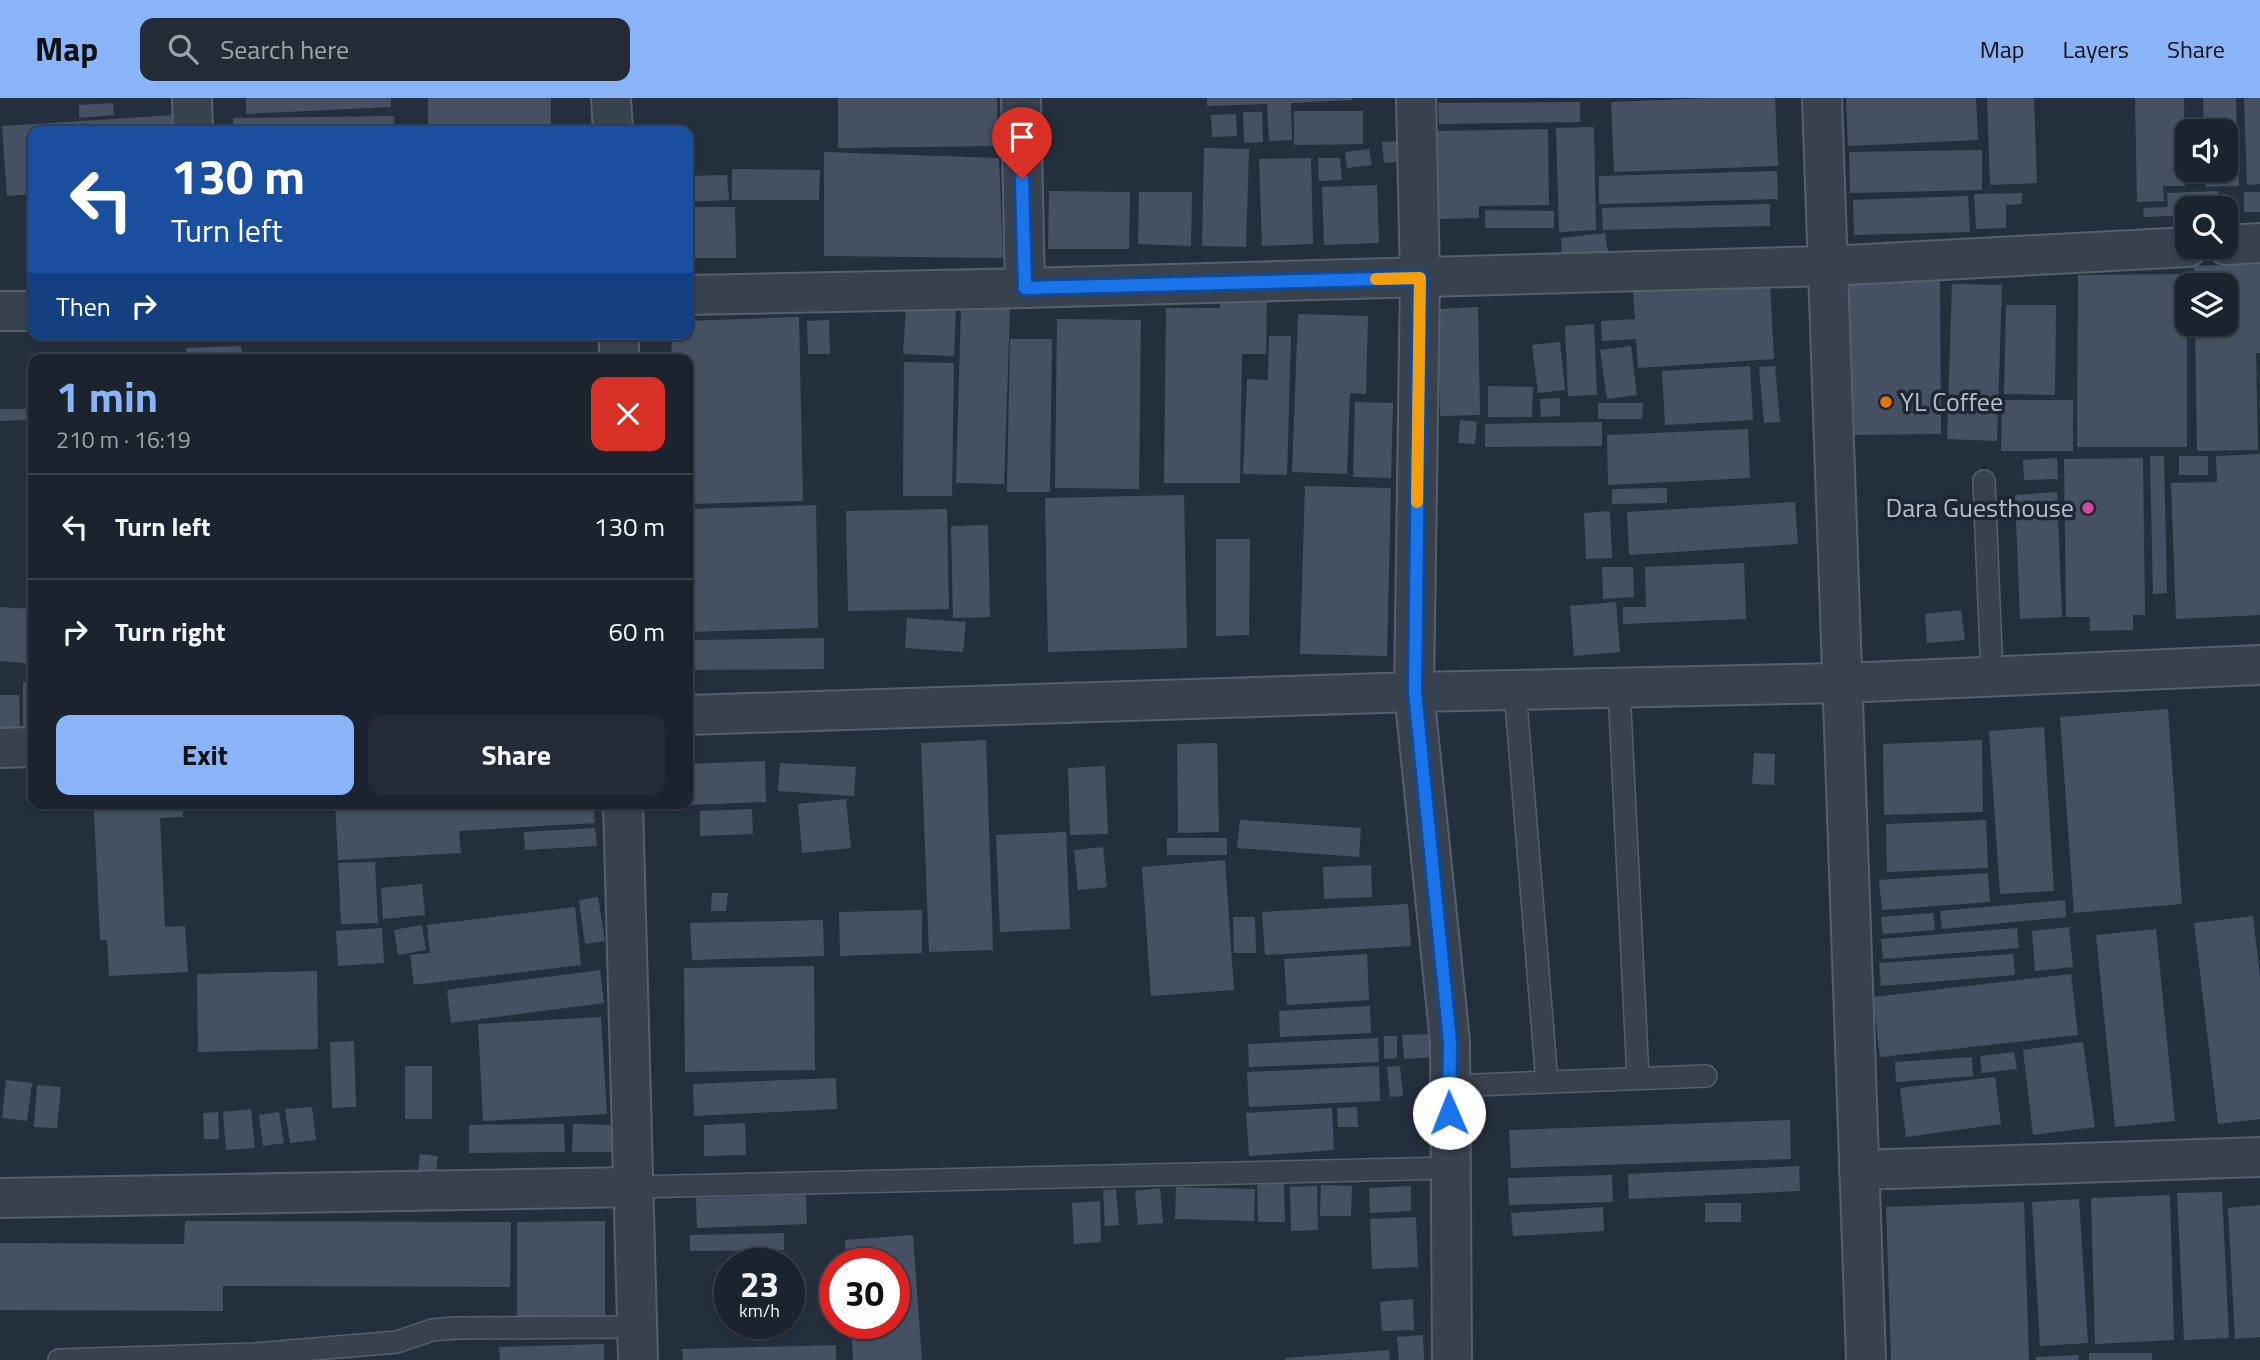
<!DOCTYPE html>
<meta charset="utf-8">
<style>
body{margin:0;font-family:"Titillium Web",sans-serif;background:#242b36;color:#f1f3f6;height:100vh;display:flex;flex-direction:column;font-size:26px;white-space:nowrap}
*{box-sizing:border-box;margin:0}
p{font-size:23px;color:#a0a4aa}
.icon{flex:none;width:38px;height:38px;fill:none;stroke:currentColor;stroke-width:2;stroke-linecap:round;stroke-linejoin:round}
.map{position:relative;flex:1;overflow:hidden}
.panel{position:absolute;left:28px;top:256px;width:665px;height:455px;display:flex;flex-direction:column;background:#1b232e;border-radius:14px;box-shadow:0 2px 5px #0004,0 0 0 2px #39404a}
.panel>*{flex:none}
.banner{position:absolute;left:28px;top:28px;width:665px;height:214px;border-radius:14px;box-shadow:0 2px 5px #0004,0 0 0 2px #39404a;background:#1a4fa0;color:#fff;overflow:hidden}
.buttons{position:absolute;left:2175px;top:21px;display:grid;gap:14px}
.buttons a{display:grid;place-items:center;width:63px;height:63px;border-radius:14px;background:#1b232e;box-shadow:0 2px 5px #0004,0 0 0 2px #39404a;font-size:35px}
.speed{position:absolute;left:714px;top:1150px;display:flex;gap:14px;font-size:35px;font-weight:700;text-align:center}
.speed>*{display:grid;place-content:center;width:91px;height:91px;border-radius:50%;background:#1b232e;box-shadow:0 2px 5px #0004,0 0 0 2px #39404a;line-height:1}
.speed small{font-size:18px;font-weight:400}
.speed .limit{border:10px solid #d22;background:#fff;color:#111}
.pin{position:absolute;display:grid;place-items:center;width:60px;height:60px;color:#fff;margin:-72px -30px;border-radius:50% 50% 50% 0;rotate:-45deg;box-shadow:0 0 7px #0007}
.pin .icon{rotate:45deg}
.me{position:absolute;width:77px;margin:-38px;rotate:359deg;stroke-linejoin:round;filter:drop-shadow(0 0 5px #0008)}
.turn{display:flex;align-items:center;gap:24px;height:147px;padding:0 28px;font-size:32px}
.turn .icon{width:91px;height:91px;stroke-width:2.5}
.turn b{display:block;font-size:49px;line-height:60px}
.then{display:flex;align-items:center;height:66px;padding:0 28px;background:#0003;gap:14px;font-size:26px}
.round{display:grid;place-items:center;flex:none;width:74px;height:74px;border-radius:14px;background:#242b36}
.headline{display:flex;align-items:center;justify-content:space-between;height:119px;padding:0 28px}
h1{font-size:42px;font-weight:700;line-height:52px;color:#8ab4f8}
.primary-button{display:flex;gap:14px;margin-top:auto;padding:14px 28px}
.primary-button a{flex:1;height:80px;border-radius:14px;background:#8ab4f8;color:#111;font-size:28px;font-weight:700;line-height:80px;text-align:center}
.primary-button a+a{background:#242b36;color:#f1f3f6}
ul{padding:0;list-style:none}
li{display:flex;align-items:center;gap:21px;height:105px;padding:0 28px;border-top:2px solid #39404a}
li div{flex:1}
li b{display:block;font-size:26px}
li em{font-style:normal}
header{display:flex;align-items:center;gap:42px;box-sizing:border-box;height:98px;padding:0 35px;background:#8ab4f8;color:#111}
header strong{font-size:33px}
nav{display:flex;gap:38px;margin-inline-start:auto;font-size:24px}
.search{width:490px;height:63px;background:#242b36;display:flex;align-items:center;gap:18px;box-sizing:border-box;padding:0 24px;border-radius:14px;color:#a0a4aa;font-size:26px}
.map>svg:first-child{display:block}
</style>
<header>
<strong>Map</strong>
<div class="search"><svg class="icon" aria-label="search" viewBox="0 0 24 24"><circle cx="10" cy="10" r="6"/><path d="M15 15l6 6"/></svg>Search here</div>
<nav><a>Map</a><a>Layers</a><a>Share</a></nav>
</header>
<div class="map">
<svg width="2260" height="1262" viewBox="0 0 2260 1262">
<rect width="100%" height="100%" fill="#242f3e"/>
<g fill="#455162">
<polygon points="246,0 391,0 391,9 246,16"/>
<polygon points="428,0 551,0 551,29 428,31"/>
<polygon points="838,0 997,0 998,48 838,50"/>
<polygon points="1207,0 1352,0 1352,2 1291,5 1292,42 1269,43 1267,6 1207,8"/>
<polygon points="1710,0 1775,0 1778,68 1614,74 1611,4"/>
<polygon points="1846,0 1976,0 1978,42 1848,48"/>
<polygon points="1987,0 2034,0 2037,85 1990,87"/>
<polygon points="2135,0 2184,0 2185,88 2163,88 2164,103 2137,104"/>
<polygon points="2203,0 2236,0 2239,88 2206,89 2205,72 2226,72 2226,33 2204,33"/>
<polygon points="2244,0 2260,0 2260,86 2247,87"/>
<polygon points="1580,4 1580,24 1439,26 1438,5"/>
<polygon points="113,5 114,17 79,20 79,7"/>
<polygon points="1294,13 1363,13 1363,46 1294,47"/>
<polygon points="1243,14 1262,14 1263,44 1244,45"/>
<polygon points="1236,16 1237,38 1212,39 1211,17"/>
<polygon points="174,17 175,33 33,33 33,96 7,98 2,28"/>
<polygon points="394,18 394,33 233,33 233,20"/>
<polygon points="1594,29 1596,132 1559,134 1556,30"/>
<polygon points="1548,31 1549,107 1479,108 1479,120 1439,121 1437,33"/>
<polygon points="1402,43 1404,63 1384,65 1382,44"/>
<polygon points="1204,50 1249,51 1246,149 1202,148"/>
<polygon points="1369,51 1372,67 1347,70 1345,54"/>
<polygon points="1982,52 1982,92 1850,95 1849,54"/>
<polygon points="824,54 999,60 1003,160 824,158"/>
<polygon points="1311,60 1313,146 1262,148 1259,61"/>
<polygon points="1318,60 1340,60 1342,82 1319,83"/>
<polygon points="732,71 820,72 819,102 732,102"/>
<polygon points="1777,73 1778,101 1599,106 1599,78"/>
<polygon points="727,77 729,102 688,104 688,78"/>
<polygon points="1377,87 1379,145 1324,147 1322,89"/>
<polygon points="1049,93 1130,94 1129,151 1048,151"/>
<polygon points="2218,93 2219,110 2188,110 2188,117 2144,119 2143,110 2168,109 2167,95"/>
<polygon points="1139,94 1192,94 1191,148 1138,146"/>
<rect x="2244" y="94" width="16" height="20"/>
<polygon points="2022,95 2022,106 2006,107 2006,130 1976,131 1974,96"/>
<polygon points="1968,98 1970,134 1854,137 1853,102"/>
<polygon points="1770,106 1770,128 1603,132 1602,110"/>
<polygon points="688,109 735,109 736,160 688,160"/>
<polygon points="1485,112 1554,113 1554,130 1485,130"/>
<polygon points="1605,135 1608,154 1562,159 1561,140"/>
<polygon points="2260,166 2260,255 2256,255 2258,352 2197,353 2195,226 2226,226 2226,187 2195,187 2194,168"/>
<polygon points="2187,176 2187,349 2077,349 2078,177"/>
<polygon points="1940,181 1941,336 1849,337 1848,182"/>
<polygon points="1770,184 1774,261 1638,270 1636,241 1602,243 1601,223 1635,221 1633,193"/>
<polygon points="1952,186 2002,187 1997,343 1947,341"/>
<polygon points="1220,188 1267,189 1266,256 1242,256 1240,385 1164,385 1166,210 1220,210"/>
<polygon points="906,207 956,209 954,258 903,256"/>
<polygon points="2006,207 2056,207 2055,297 2004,296"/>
<polygon points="1478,209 1480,317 1440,318 1438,211"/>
<polygon points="961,210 1010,211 1004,386 956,385"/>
<polygon points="1298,216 1368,218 1366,296 1350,295 1347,376 1292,374"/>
<polygon points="799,219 803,403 688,406 688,261 672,261 671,236 688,236 688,223"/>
<polygon points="1057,221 1141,222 1139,391 1055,390"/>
<polygon points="829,222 830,256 808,256 807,223"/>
<polygon points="1594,226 1597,297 1568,298 1565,228"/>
<polygon points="1269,238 1291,238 1287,377 1243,376 1247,281 1268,282"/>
<polygon points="1010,241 1052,241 1050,394 1007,394"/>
<polygon points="1560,244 1565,292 1538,295 1532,247"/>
<polygon points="241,248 242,261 187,261 186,250"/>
<polygon points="1631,248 1637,297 1607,301 1600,252"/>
<polygon points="904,264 954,265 952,398 903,398"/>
<polygon points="1750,268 1753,322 1665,327 1662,273"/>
<polygon points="1775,268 1780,324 1764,325 1759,269"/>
<polygon points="1488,288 1533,289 1532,319 1488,319"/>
<polygon points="1560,300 1560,318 1541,319 1540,301"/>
<polygon points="2002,302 2073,302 2073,353 2001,353"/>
<polygon points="1355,304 1393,305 1391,380 1353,379"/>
<polygon points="1598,305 1643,305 1642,321 1598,321"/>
<polygon points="0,311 26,311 27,322 0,323"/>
<polygon points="1460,322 1477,324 1475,346 1458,345"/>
<polygon points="1602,324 1602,348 1485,349 1485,326"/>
<polygon points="1748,331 1750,380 1608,387 1607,337"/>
<polygon points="2260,356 2260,517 2176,521 2171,385 2217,384 2216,358"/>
<polygon points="2150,358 2164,358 2167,495 2153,496"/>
<rect x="2179" y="358" width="29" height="19"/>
<polygon points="2057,360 2058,381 2024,382 2023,362"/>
<polygon points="2143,360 2145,517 2133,517 2133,532 2090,533 2090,519 2066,519 2064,361"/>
<polygon points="1305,388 1391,390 1387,558 1300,556"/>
<polygon points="1667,390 1667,405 1612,406 1612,391"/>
<polygon points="2057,394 2062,519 2020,521 2015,397"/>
<polygon points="1184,397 1187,550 1048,554 1045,400"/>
<polygon points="1795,404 1798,446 1629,457 1627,414"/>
<polygon points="816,407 818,530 688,534 688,411"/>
<polygon points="947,411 949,511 848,513 846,413"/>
<polygon points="1610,413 1612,460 1586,461 1584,415"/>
<polygon points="988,427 990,519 953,520 951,428"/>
<polygon points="1216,441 1250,441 1249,537 1216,538"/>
<polygon points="1744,465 1746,521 1623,526 1623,509 1646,509 1645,469"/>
<polygon points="1602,469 1633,469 1634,499 1603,501"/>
<polygon points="1616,504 1620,554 1574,558 1570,508"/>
<polygon points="0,509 33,511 33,566 0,563"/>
<polygon points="1961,512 1965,542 1927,545 1925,516"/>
<polygon points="907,520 966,524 963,554 905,550"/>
<polygon points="824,540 824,571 690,572 690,542"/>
<rect x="23" y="584" width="10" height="49"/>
<polygon points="0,597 19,597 20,633 0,633"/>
<polygon points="2168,611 2182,806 2074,815 2060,619"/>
<polygon points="2044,629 2054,793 2000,796 1989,633"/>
<polygon points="986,642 993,852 929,854 921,645"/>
<polygon points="1982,642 1983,714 1884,717 1883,646"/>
<polygon points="1217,645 1219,734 1178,735 1177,646"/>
<polygon points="1754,655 1775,656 1774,687 1752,686"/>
<polygon points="765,663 766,704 688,707 688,666"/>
<polygon points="780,665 856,669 854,698 778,693"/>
<polygon points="1105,668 1108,736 1070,737 1068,670"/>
<polygon points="846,701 851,750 802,755 798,706"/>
<polygon points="102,705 182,705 183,719 160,720 165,829 185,828 188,874 109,878 107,842 100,842 94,712 102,711"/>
<polygon points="335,705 593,705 595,725 459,733 461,755 338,762"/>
<polygon points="752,711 753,736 700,738 700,713"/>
<polygon points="1240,722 1361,730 1359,759 1237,750"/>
<polygon points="1986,722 1988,770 1887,774 1886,726"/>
<polygon points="595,730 597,748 525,752 524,734"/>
<polygon points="1066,734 1070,831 1000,834 996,737"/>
<rect x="1167" y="740" width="60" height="17"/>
<polygon points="1103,749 1107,789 1078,792 1074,752"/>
<polygon points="1225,762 1234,892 1151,898 1142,769"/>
<polygon points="375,764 378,825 341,826 338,765"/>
<polygon points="1371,767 1372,799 1324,801 1323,769"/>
<polygon points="1988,775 1990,804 1882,812 1879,782"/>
<polygon points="422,786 425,817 383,821 381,790"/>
<polygon points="712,795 728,795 726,813 711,813"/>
<polygon points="598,799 605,843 585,846 579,802"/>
<polygon points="2065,802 2066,819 1942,831 1940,813"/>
<polygon points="1408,806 1411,848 1265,857 1262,814"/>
<polygon points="575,809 581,867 414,887 410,857 430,855 427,827"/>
<polygon points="922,812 922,855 840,858 839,814"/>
<polygon points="1933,815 1935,832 1883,836 1881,819"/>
<polygon points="2253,818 2260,880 2260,1021 2218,1026 2194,825"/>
<polygon points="1233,819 1255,819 1256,855 1234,855"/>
<polygon points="823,822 824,858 692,862 690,825"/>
<polygon points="422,827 426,852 398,857 394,832"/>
<polygon points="2069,829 2073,869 2035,873 2032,833"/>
<polygon points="382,830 384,865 338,868 336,833"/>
<polygon points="2017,830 2019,850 1883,861 1881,841"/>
<polygon points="2156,831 2175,1023 2115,1029 2096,837"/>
<polygon points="1367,856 1369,902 1287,907 1284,861"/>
<polygon points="2013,856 2015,877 1881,888 1879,865"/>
<polygon points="814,868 815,972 685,974 684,870"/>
<polygon points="600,872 604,905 451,925 447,892"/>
<polygon points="317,873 318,951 198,954 197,876"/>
<polygon points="2071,876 2078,937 1880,959 1873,899"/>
<polygon points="1370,908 1371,935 1280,939 1279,913"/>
<polygon points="601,919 607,1016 483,1023 478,926"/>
<polygon points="1433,936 1434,959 1404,961 1402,937"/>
<polygon points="1384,938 1397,938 1397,960 1384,961"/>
<polygon points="1378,940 1379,964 1249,969 1248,946"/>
<polygon points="354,943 356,1009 332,1010 330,944"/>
<polygon points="2083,944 2095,1029 2033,1037 2023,952"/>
<polygon points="2014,954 2017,971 1982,975 1980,958"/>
<polygon points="1972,959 1973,978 1896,984 1895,964"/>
<rect x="405" y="968" width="27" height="53"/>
<polygon points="1379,968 1380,1003 1249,1009 1247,974"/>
<polygon points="1400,968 1403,998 1390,999 1387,969"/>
<polygon points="1995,979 2001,1026 1906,1039 1900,990"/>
<polygon points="836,980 837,1011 694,1018 693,986"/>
<polygon points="6,982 32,985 27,1023 2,1020"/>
<polygon points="37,987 61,989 57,1030 34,1029"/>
<polygon points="312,1009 316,1042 290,1045 285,1011"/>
<polygon points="1357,1009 1358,1029 1338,1029 1337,1010"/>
<polygon points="1332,1010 1334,1052 1249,1058 1246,1015"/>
<polygon points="251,1011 255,1050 226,1052 223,1014"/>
<polygon points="218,1014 219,1041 204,1041 203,1015"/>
<polygon points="279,1014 284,1045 263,1048 259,1017"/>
<polygon points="1790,1022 1791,1061 1511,1070 1509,1032"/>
<polygon points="745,1025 746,1057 704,1058 704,1027"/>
<polygon points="564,1026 565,1054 469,1055 469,1027"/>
<polygon points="573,1026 613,1027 612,1054 572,1054"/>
<polygon points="420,1056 438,1058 435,1083 417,1081"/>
<polygon points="1799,1068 1800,1093 1629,1101 1628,1076"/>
<polygon points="1612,1077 1613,1104 1509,1107 1508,1080"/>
<polygon points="1257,1082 1284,1082 1285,1124 1258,1124"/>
<polygon points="1321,1087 1352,1088 1351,1118 1320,1118"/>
<polygon points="1317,1088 1318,1132 1291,1133 1290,1089"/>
<polygon points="1411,1088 1411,1113 1370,1115 1369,1090"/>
<polygon points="1176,1089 1255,1091 1254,1123 1175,1121"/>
<polygon points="1160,1090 1163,1125 1138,1127 1135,1093"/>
<polygon points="1116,1091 1119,1127 1105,1128 1103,1092"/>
<polygon points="2222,1094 2229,1240 2184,1242 2177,1095"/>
<polygon points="806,1097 807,1126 697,1130 696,1100"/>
<polygon points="2170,1097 2174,1242 2095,1246 2091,1100"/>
<polygon points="2079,1101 2088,1245 2040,1248 2032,1104"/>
<polygon points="1100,1103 1101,1144 1074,1146 1072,1105"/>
<polygon points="2024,1104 2029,1262 1891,1262 1886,1109"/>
<rect x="1705" y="1105" width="36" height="19"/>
<polygon points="2260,1107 2260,1239 2235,1241 2228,1110"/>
<polygon points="1603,1109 1604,1133 1513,1138 1511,1115"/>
<polygon points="1416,1119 1418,1169 1372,1171 1370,1121"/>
<polygon points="185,1123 511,1124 510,1189 223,1188 223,1213 0,1212 0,1145 184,1146"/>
<polygon points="605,1123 605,1219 517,1219 517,1124"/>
<polygon points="784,1135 784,1152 690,1153 690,1137"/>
<polygon points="913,1137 922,1262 853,1262 851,1225 894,1225 894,1166 846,1166 845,1142"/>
<polygon points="1413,1201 1414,1232 1382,1233 1380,1204"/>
<polygon points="1423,1237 1424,1262 1399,1262 1397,1239"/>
<polygon points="604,1246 604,1262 500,1262 499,1249"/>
<polygon points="836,1247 836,1262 683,1262 682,1251"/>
<polygon points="1389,1252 1390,1262 1285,1262 1285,1260"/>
<rect x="2089" y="1255" width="63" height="7"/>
<polygon points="2078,1257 2079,1262 2036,1262 2036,1259"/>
</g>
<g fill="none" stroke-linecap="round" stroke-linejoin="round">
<defs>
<g id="service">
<polyline points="1984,383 1992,578"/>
<polyline points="1619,590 1638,980"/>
<polyline points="1515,592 1547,984"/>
<polyline points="1449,988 1706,978"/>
<polyline points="634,1089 1450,1070"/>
<polyline points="59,1262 255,1256 397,1244 432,1232 455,1230 638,1229"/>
</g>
<g id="minor">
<polyline points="192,0 193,33"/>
<polyline points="611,0 613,33"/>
<polyline points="1021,0 1025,190"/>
<polyline points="1416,0 1420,180 1414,594 1450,944 1452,1262"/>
<polyline points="2226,147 2260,145"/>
<polyline points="688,197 1025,190 1828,168 2188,149"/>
<polyline points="0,213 33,213"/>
<polyline points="619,236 619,261"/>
<polyline points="688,617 1414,594 1842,585 2260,567"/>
<polyline points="0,650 33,649"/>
<polyline points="623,705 638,1262"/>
<polyline points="1859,1072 2260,1059"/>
<polyline points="0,1100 634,1089"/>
</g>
<polyline id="tertiary" points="1822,0 1866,1262"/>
</defs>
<use href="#service" stroke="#565f6c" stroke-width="24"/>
<use href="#minor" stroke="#565f6c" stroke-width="42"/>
<use href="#tertiary" stroke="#565f6c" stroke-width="42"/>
<use href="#service" stroke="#38414e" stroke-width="21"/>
<use href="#minor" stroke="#38414e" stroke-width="38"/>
<use href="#tertiary" stroke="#38414e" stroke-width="38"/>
</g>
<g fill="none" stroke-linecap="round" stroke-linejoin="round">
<defs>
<polyline id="route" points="1022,81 1025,190 1420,180 1415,594 1450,944 1449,1015"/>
</defs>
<use href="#route" stroke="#114b97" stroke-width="18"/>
<use href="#route" stroke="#1a73e8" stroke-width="12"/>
<polyline stroke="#f59e0b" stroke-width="12" points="1376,181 1420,180 1417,404"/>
</g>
<circle fill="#e8710a" stroke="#1d2633" stroke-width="2.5" cx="1886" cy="304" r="7"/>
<circle fill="#d1479c" stroke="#1d2633" stroke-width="2.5" cx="2088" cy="410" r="7"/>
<g text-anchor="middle" stroke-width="7" stroke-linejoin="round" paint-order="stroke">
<g font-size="26" fill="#b4bcc9" stroke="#1d2633" text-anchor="start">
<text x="1900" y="313">YL Coffee</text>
<text x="2074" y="419" text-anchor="end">Dara Guesthouse</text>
</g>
</g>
</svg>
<div class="buttons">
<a><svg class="icon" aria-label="sound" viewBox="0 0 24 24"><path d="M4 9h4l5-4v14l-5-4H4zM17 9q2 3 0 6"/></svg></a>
<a><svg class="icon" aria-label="search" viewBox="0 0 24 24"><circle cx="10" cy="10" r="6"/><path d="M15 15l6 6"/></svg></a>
<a><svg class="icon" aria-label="layers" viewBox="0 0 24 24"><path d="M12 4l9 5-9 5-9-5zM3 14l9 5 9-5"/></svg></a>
</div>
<div class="speed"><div>23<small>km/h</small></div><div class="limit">30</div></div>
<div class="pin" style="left:1022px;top:81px;background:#d93025"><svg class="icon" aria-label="arrive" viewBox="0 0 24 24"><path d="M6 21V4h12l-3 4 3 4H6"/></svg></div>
<svg class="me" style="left:1449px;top:1015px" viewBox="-20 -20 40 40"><circle r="19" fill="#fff"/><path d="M0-13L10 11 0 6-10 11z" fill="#1a73e8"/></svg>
<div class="banner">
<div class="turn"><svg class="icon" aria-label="left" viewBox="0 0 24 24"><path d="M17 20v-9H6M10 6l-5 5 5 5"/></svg><div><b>130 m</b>Turn left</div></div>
<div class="then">Then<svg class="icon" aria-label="right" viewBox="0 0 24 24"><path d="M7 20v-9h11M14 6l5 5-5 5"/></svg></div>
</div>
<section class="panel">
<div class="headline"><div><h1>1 min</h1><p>210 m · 16:19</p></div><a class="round" style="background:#d93025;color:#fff"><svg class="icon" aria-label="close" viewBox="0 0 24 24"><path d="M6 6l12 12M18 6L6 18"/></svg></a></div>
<ul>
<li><svg class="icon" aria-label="left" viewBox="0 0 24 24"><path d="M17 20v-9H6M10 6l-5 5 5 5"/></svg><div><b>Turn left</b></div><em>130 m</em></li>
<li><svg class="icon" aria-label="right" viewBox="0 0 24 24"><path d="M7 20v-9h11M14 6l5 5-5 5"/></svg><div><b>Turn right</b></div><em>60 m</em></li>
</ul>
<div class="primary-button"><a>Exit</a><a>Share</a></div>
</section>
</div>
